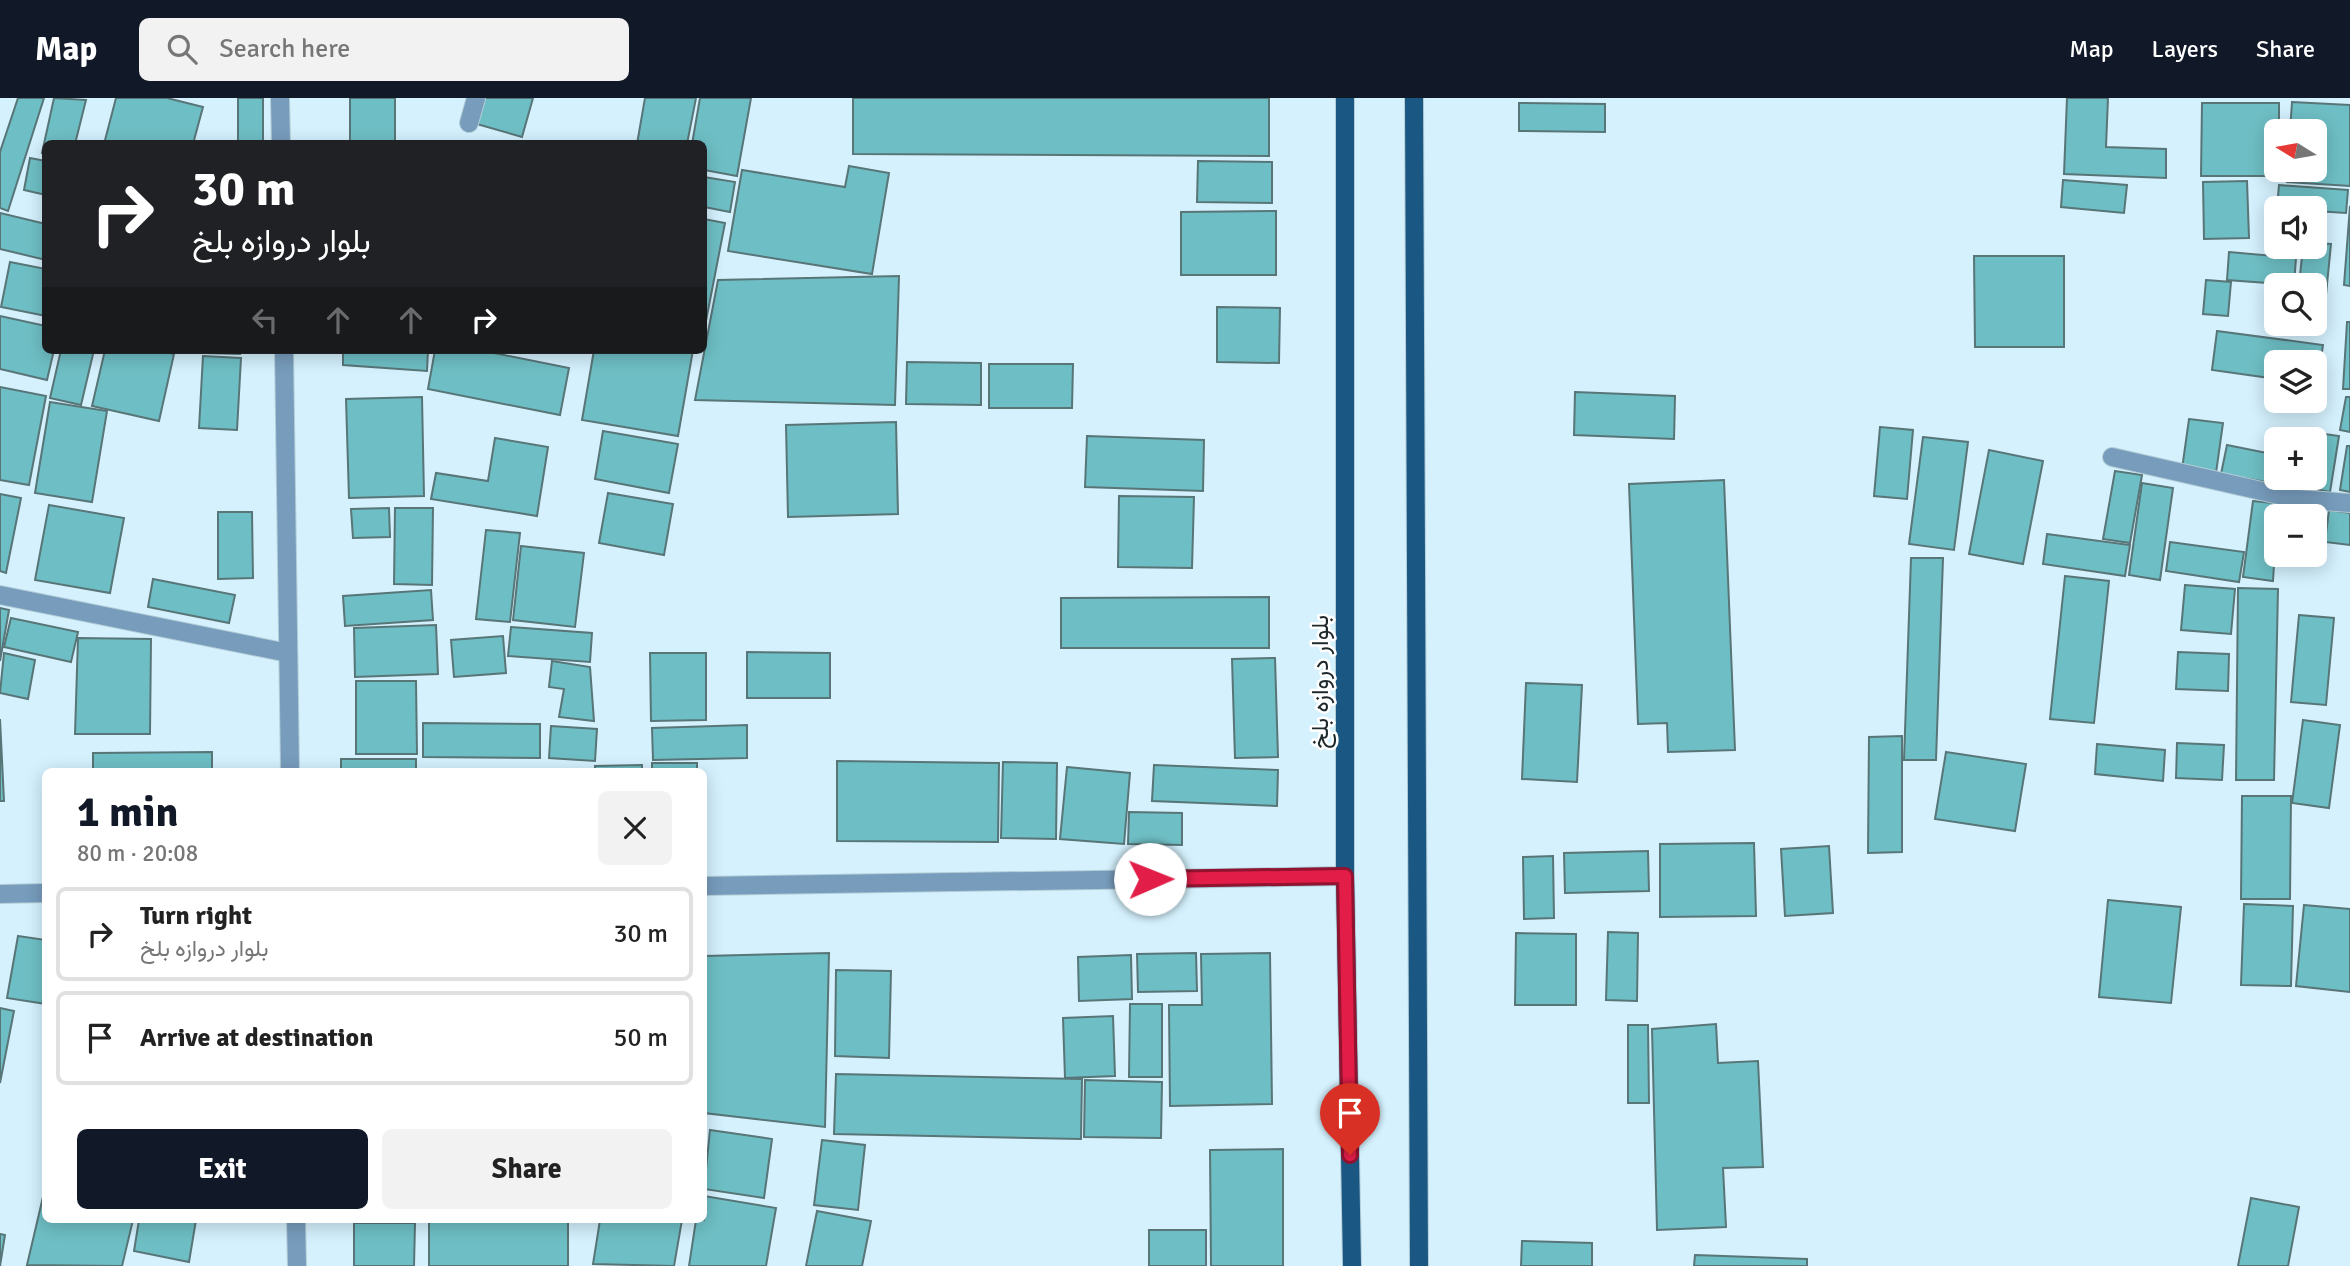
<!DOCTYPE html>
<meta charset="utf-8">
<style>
body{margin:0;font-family:Signika,Vazirmatn,sans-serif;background:#f2f2f2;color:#222;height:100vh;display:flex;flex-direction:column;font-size:26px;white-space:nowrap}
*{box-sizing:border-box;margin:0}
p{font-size:23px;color:#767676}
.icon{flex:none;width:38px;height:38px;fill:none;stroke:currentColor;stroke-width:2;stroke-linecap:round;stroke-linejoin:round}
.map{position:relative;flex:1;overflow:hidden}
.drawer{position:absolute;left:42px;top:670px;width:665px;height:455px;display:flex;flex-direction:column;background:#fff;border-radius:10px;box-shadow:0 4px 18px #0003}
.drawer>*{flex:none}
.top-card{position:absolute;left:42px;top:42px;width:665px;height:214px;border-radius:10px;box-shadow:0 4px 18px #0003;background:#202124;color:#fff;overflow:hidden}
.needle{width:46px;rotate:281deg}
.tools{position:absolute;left:2264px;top:21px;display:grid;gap:14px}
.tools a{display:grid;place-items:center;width:63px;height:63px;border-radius:10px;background:#fff;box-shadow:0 4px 18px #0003;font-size:35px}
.pin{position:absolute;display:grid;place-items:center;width:60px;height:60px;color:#fff;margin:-72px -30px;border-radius:50% 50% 50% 0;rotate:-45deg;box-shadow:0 0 7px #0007}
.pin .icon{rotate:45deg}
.me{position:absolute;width:77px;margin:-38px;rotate:89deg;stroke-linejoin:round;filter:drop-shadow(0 0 5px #0008)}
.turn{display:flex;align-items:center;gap:24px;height:147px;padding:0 35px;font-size:32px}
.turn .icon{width:91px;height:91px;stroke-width:2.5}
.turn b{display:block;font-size:49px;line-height:60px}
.lanes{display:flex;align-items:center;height:66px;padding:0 35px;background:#0003;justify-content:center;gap:35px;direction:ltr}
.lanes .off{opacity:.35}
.round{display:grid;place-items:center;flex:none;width:74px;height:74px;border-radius:10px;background:#f2f2f2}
.headline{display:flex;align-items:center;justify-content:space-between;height:119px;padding:0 35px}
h1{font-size:42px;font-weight:700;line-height:52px;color:#111827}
.action{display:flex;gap:14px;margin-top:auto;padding:14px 35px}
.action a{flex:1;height:80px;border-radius:10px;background:#111827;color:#fff;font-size:28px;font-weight:700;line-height:80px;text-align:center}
.action a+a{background:#f2f2f2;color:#222}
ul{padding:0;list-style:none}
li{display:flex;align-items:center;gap:21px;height:94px;margin:0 14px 10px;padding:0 21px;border:4px solid #e0e0e0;border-radius:10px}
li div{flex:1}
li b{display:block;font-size:26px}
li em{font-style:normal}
header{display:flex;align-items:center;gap:42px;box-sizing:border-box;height:98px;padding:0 35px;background:#111827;color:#fff}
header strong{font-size:33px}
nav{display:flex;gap:38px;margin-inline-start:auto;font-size:24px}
.search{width:490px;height:63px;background:#f2f2f2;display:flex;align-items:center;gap:18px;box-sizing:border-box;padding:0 24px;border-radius:10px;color:#767676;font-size:26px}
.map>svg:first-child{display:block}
</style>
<header>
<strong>Map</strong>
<div class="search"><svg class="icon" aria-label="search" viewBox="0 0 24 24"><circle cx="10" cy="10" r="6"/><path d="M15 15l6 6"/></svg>Search here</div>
<nav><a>Map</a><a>Layers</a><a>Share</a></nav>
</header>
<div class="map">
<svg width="2350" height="1168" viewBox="0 0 2350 1168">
<rect width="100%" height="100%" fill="#d4f1fd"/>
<g fill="#6ebfc5" stroke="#587578" stroke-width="2">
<polygon points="18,0 44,0 8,113 0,110 0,54"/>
<polygon points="54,0 86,2 75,46 46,46 46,56 42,55"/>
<polygon points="116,0 167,0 203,9 193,46 104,46"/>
<rect x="238" y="0" width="25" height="46"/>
<rect x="350" y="0" width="45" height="46"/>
<polygon points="484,0 533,0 522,39 477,26"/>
<polygon points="645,0 696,0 687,46 637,46"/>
<polygon points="700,0 751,0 737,78 704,72 704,46 692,46"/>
<polygon points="853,0 1269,0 1269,58 853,56"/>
<polygon points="2067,0 2108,0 2106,49 2166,51 2166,80 2064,76"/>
<polygon points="2292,4 2350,7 2350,88 2287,84 2288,72 2315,72 2315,33 2290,33"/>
<polygon points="1519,5 1605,6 1605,34 1519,33"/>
<polygon points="2202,5 2279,5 2279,78 2201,78"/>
<polygon points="30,60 46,63 46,97 24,92"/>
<polygon points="1198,63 1272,64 1272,105 1197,104"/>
<polygon points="849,68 889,75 872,176 728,153 742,72 845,89"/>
<polygon points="704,79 735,84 730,114 704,109"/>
<polygon points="2063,82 2127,87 2124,115 2061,109"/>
<polygon points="2247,83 2249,140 2204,141 2203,84"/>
<polygon points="2279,87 2348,92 2346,115 2315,113 2315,110 2277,110"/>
<polygon points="2350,108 2350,188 2344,187"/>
<polygon points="1276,113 1276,177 1181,177 1181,114"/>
<polygon points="0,115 46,126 46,162 0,151"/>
<polygon points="704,121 725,125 705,228 704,228"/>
<polygon points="2315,145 2331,146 2323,227 2314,226 2315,187 2299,187 2303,149 2315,149"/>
<polygon points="2229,154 2296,160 2294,187 2227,182"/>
<polygon points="1974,158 2064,158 2064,249 1975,249"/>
<polygon points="10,164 46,171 46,218 1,209"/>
<polygon points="899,178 895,307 695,302 718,182"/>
<polygon points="2206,182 2231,184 2228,218 2203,216"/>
<polygon points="1217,209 1280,210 1279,265 1217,264"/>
<polygon points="0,218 46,228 46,252 54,252 47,282 0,271"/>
<polygon points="2347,224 2350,224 2350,291 2343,291"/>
<polygon points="2217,233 2323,247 2317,286 2315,264 2277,264 2277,281 2212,272"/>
<polygon points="61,252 94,252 81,307 50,300"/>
<polygon points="105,252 158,252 174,256 159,323 92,308"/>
<polygon points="204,252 240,252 240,256 204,255"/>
<polygon points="343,252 428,252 427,273 343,267"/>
<polygon points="435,252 479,252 569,270 560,317 428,291"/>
<polygon points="594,252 693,252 678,338 582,322"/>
<polygon points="203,258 241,260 237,332 199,330"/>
<polygon points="907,264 981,265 981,307 906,306"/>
<polygon points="989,266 1073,266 1072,310 989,310"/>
<polygon points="0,289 46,298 29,387 0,382"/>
<polygon points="1575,294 1675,298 1674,341 1574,337"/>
<polygon points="422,299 424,398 349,400 346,301"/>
<polygon points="2346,299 2350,299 2350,334 2340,332"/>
<polygon points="50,304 107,313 92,404 35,395"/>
<polygon points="2189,321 2223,325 2216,375 2182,371"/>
<polygon points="896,324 898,416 788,419 786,327"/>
<polygon points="1880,329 1913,332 1907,401 1874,398"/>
<polygon points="603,333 678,346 669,395 595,381"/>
<polygon points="2318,335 2339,338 2330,394 2310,390 2311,380 2315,380"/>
<polygon points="1087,338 1204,342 1203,393 1085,389"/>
<polygon points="1923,339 1968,344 1954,452 1909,446"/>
<polygon points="495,340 548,349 537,418 431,401 436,375 488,383"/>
<polygon points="2227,347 2277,357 2277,380 2284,380 2283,387 2221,376"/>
<polygon points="2347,348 2350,348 2350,394 2340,392"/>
<polygon points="1989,352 2043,363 2023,466 1969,456"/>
<polygon points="2115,373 2142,377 2130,445 2103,441"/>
<polygon points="2287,380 2309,380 2307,391 2286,387"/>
<polygon points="1724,382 1735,652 1668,654 1667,625 1638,626 1629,386"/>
<polygon points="2142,385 2173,390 2160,482 2129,477"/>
<polygon points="608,395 673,406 664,457 599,445"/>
<polygon points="0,396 21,400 6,475 0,473"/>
<polygon points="1119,398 1194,399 1192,470 1118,469"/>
<polygon points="2253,403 2283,406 2281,418 2277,418 2273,483 2243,479"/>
<polygon points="49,407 124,420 110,495 35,482"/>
<polygon points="389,410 390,439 353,440 351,411"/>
<polygon points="395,410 433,410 432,487 394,486"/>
<polygon points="2329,412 2350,415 2350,447 2325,444"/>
<polygon points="218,414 252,414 253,480 218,481"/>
<polygon points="486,432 520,435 510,524 476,521"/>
<polygon points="2047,436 2130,447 2125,478 2043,466"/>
<polygon points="2170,444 2244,454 2239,484 2166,473"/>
<polygon points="521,448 584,455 575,529 513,522"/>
<polygon points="1911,460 1943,460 1936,662 1904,662"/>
<polygon points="2065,478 2109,483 2094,625 2050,621"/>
<polygon points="153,481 235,497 229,525 148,509"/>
<polygon points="2185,487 2235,491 2231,536 2181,532"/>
<polygon points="2238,490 2278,491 2274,682 2236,682"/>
<polygon points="431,492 433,522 345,528 343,498"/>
<polygon points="1269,499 1269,550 1061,550 1061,500"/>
<polygon points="0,510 9,512 0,563"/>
<polygon points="2299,517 2334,520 2326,607 2291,604"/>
<polygon points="11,520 78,534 71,564 4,549"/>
<polygon points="436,527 438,576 355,579 354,530"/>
<polygon points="511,529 592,535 590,564 508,558"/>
<polygon points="503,538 506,575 454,579 451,542"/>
<polygon points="78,540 151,541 150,636 75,636"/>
<polygon points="747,554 830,555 830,600 747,600"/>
<polygon points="2178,554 2229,556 2228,593 2176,591"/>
<polygon points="4,555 35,562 28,601 0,595"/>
<polygon points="650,555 706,555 706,622 651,623"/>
<polygon points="1275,560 1278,659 1235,660 1232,561"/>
<polygon points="552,563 590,569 594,623 559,619 564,591 549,589"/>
<polygon points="356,583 416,583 417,656 356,656"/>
<polygon points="1526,585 1582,587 1577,684 1522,681"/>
<polygon points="0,621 4,703 0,703"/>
<polygon points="2303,622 2340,627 2329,710 2292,705"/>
<polygon points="423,625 540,626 540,660 423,659"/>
<polygon points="747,627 747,660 653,662 652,630"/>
<polygon points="551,628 597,631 595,663 549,660"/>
<polygon points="1902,638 1902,754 1868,755 1869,639"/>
<polygon points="2177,645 2224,647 2222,682 2176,680"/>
<polygon points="2097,646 2165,652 2163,683 2095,676"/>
<polygon points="212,654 212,674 93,674 93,655"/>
<polygon points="1946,654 2026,666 2015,733 1935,721"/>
<rect x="341" y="661" width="75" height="13"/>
<polygon points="837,663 999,665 998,744 837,743"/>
<polygon points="1003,664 1057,665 1056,741 1001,740"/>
<rect x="652" y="665" width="45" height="9"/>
<polygon points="642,667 642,674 595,674 595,668"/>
<polygon points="1154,667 1278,672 1277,708 1152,703"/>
<polygon points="1067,669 1130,675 1124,746 1060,741"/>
<polygon points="2242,698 2291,698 2290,801 2241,801"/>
<polygon points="1129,714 1182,715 1182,747 1128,746"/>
<polygon points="1754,745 1756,818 1660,819 1660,746"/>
<polygon points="1829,748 1833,815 1785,818 1781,751"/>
<polygon points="1648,753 1649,793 1565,795 1564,755"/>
<polygon points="1553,758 1554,820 1524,821 1523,759"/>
<polygon points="2108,802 2181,809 2171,905 2099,899"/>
<polygon points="2244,806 2293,808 2291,888 2241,887"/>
<polygon points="2304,807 2350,811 2350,894 2296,888"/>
<polygon points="1608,834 1638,835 1637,903 1606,902"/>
<polygon points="1516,835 1576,836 1576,907 1515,907"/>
<polygon points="18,838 46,842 46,906 7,900"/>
<polygon points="829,855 825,1029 704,1015 704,858"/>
<polygon points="1196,855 1197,893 1138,894 1137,856"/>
<polygon points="1270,855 1272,1006 1170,1008 1169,907 1202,907 1201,856"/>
<polygon points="1131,857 1132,901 1079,903 1078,859"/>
<polygon points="836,872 891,873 889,960 835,958"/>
<polygon points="1130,906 1162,906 1162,979 1129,979"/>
<polygon points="0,910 14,913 0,985"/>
<polygon points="1113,918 1115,978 1065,980 1063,920"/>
<polygon points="1716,926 1718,965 1758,963 1763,1069 1723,1070 1726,1129 1657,1132 1652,931"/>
<polygon points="1628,927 1648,927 1649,1005 1628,1005"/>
<polygon points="836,976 1082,981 1081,1041 834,1036"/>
<polygon points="1085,982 1162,984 1161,1040 1084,1039"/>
<polygon points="710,1032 772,1041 764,1100 704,1091"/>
<polygon points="822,1042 865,1047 858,1112 814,1107"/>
<polygon points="1283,1051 1283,1168 1211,1168 1210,1052"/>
<polygon points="46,1086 46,1122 133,1122 122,1168 27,1167"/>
<polygon points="704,1098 776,1110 766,1168 689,1168 696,1122 704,1122"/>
<polygon points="2251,1100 2299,1109 2288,1168 2238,1168"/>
<polygon points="817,1113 871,1123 862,1168 806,1168"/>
<polygon points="139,1122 196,1122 189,1164 134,1153"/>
<rect x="429" y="1122" width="139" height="46"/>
<polygon points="600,1122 682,1122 674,1168 593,1166"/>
<polygon points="354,1125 415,1125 414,1168 354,1168"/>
<rect x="1149" y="1132" width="57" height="36"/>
<polygon points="0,1136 5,1137 0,1168"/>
<polygon points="1522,1143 1592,1145 1592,1168 1521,1168"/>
<polygon points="1695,1157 1807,1161 1807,1168 1694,1168"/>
</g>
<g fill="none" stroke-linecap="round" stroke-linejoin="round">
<defs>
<g id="minor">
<polyline points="280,0 281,46"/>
<polyline points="469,25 476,0"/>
<polyline points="284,252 290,674"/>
<polyline points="2112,359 2297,401 2350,405"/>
<polyline points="0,497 288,555"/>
<polyline points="704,788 1345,778"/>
<polyline points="0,796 46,795"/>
<polyline points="296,1122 297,1168"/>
</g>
<g id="major">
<polyline points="1345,0 1345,778 1352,1168"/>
<polyline points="1414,0 1419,1168"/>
</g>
</defs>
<use href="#minor" stroke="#b3cdd7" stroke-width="20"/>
<use href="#major" stroke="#b3cdd7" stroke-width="20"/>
<use href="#minor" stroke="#779cbc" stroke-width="18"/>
<use href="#major" stroke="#1b5783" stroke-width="18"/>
</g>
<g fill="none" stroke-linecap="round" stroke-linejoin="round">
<defs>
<polyline id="route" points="1150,781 1345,778 1350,1057"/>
</defs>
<use href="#route" stroke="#92132f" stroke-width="18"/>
<use href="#route" stroke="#e11d48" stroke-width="12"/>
</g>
<g text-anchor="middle" stroke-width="5" stroke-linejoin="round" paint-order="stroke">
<g font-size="24" fill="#1d282c" stroke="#fff">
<text transform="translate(1320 584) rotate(-90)" y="8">بلوار دروازه بلخ</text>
</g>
</g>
</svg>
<div class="tools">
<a><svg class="needle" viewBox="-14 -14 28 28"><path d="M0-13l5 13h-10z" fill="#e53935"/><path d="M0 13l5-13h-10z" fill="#767676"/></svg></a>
<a><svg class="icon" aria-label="sound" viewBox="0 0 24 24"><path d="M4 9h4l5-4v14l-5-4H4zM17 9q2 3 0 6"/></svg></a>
<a><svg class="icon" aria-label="search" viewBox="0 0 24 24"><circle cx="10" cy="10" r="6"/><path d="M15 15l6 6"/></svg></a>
<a><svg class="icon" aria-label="layers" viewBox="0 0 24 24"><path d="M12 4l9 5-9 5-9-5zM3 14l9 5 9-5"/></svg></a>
<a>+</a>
<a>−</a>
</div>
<div class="pin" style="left:1350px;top:1057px;background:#d93025"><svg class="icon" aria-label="arrive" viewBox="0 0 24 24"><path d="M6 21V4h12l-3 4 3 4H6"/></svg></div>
<svg class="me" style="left:1150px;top:781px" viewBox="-20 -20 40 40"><circle r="19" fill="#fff"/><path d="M0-13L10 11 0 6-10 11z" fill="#e11d48"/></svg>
<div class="top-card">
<div class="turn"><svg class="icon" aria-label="right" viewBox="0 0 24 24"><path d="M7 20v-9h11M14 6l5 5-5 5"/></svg><div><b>30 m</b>بلوار دروازه بلخ</div></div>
<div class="lanes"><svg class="icon off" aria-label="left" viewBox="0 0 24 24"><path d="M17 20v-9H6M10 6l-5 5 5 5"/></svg><svg class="icon off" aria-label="ahead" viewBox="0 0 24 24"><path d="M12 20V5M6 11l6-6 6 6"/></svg><svg class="icon off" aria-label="ahead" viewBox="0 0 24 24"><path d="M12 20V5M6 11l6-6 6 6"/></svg><svg class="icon" aria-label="right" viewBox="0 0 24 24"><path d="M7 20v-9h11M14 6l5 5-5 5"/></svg></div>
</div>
<section class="drawer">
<div class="headline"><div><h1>1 min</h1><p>80 m · 20:08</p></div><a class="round"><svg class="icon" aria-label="close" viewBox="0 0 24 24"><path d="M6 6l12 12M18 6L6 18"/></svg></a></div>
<ul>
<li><svg class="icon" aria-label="right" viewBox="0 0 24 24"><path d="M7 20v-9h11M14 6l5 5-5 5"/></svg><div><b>Turn right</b><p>بلوار دروازه بلخ</p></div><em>30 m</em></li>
<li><svg class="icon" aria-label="arrive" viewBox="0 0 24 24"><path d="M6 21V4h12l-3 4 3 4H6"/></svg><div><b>Arrive at destination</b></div><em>50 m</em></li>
</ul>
<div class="action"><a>Exit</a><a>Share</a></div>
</section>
</div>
